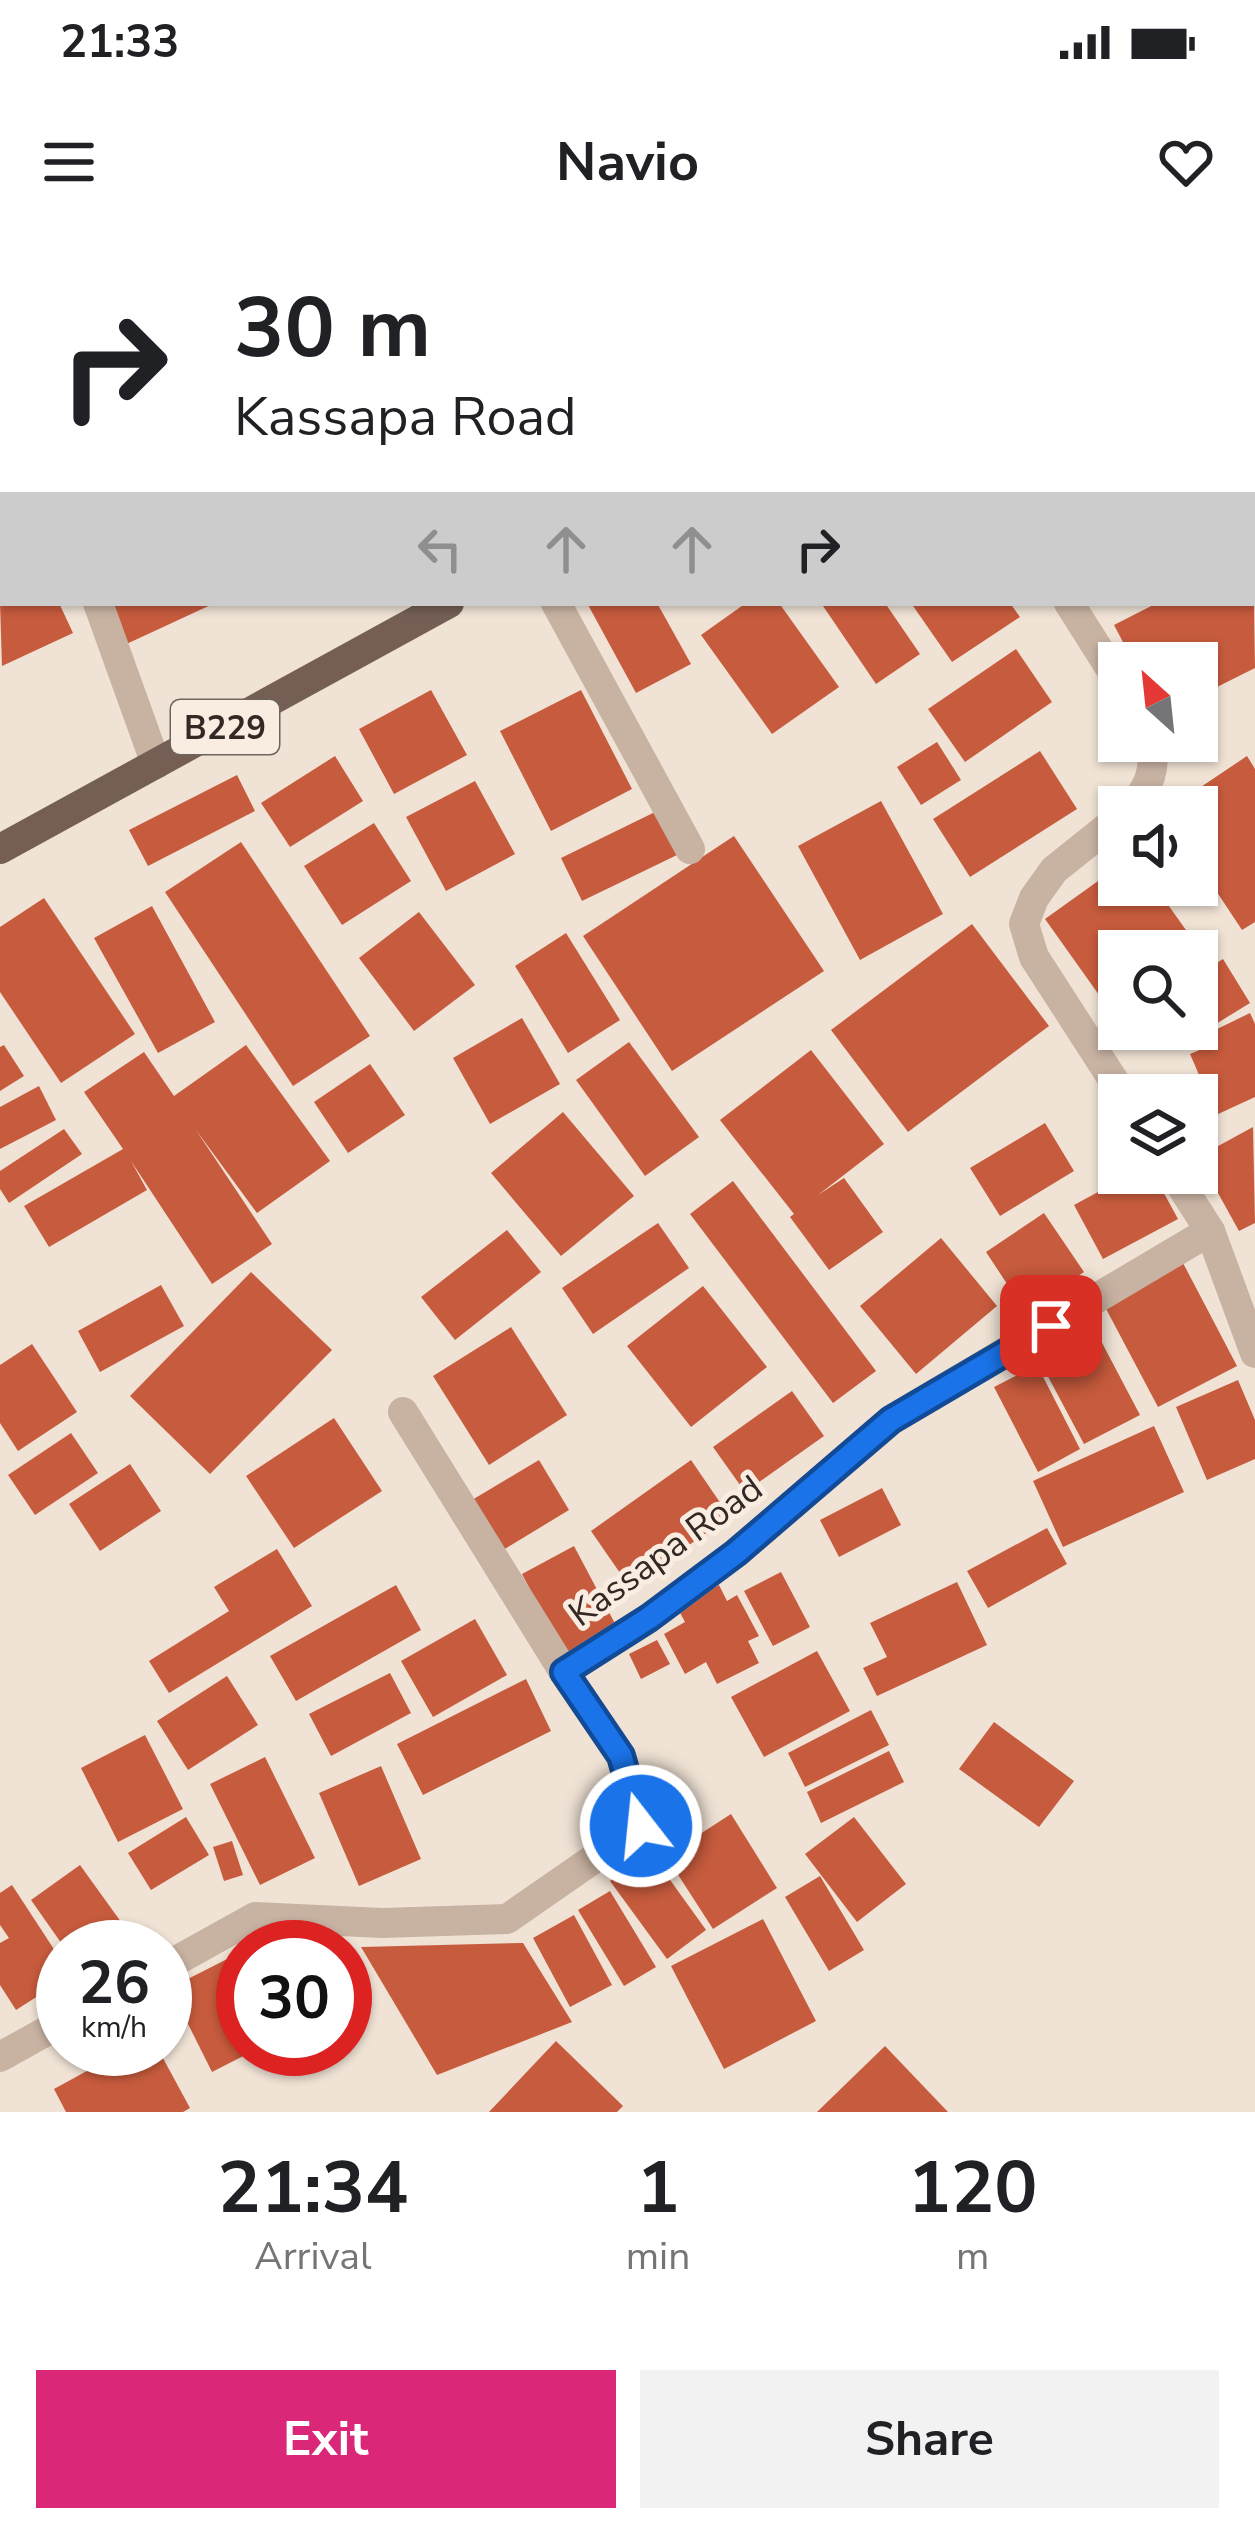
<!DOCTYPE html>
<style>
body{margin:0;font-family:"Nunito Sans",sans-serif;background:#f2f2f2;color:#202124;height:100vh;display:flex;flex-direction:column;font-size:45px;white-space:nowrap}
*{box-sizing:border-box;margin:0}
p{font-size:39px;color:#757577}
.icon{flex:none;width:66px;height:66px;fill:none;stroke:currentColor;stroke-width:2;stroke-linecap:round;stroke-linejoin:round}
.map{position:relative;height:1872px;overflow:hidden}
.panel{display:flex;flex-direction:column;background:#fff;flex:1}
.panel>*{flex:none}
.top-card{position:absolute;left:0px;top:0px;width:1257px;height:366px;box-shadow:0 3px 9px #0004;background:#fff;color:#202124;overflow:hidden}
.needle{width:78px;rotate:333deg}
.buttons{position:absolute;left:1098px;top:402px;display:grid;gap:24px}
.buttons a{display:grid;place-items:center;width:120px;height:120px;border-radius:0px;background:#fff;box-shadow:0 3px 9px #0004;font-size:60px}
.speed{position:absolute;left:36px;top:1680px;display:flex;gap:24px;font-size:60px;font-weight:700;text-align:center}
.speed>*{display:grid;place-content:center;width:156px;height:156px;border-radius:50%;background:#fff;box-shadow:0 3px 9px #0004;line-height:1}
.speed small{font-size:30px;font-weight:400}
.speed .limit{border:18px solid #d22;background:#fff;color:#111}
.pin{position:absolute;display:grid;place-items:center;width:102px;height:102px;color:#fff;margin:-51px;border-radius:24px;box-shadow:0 6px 18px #0006}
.me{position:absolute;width:132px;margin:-66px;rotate:344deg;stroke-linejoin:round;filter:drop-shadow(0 0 9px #0008)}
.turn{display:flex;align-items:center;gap:42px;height:252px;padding:0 36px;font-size:54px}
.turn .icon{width:156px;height:156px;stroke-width:2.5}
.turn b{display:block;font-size:84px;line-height:102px}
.lanes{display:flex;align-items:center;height:114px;padding:0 36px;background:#0003;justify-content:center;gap:60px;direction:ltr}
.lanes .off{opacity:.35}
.eta{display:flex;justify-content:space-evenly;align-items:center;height:204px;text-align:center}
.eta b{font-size:72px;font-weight:700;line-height:84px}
.cta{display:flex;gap:24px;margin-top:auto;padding:24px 36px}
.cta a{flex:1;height:138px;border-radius:0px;background:#db2777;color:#fff;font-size:48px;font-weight:700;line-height:138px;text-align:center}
.cta a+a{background:#f2f2f2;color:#202124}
.status{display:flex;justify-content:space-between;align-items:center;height:84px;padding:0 60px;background:#fff;direction:ltr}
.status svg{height:33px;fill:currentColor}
header{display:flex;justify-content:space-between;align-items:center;height:156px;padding:0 36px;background:#fff;font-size:54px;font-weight:700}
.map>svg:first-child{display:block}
</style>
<div class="status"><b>21:33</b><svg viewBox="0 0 49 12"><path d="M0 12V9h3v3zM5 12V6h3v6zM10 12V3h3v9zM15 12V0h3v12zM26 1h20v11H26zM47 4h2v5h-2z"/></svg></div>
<header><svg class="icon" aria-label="menu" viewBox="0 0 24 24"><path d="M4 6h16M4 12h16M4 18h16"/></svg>Navio<svg class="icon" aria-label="heart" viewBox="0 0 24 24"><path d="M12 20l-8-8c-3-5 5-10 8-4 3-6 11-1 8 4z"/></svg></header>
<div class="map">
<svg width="1255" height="1872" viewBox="0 0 1255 1872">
<rect width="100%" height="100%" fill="#f0e3d5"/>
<g fill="#c75b3d">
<polygon points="0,363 59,363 73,393 2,426"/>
<polygon points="101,363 215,363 120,407"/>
<polygon points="587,363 657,363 691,424 636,453"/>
<polygon points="746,363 779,363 839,447 772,494 701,395"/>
<polygon points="821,363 885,363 920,414 876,444"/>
<polygon points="911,363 1010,363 1020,377 952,422"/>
<polygon points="1157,363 1254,363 1255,428 1197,457 1197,423 1134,423 1114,385"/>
<polygon points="1016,409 1052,462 965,522 928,469"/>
<polygon points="431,450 467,515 394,554 359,489"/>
<polygon points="581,450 632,549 551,591 500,491"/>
<polygon points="937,502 961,540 921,565 897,527"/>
<polygon points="1040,511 1077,569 970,637 933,579"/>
<polygon points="335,516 363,561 290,607 261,563"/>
<polygon points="1247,516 1255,529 1255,682 1242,690 1197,622 1197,567 1171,567"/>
<polygon points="237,535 255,571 148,626 129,590"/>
<polygon points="475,541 515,614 446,651 406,577"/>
<polygon points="881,561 943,674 860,720 798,606"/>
<polygon points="655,572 677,615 582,661 561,618"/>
<polygon points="374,583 411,641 342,685 304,626"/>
<polygon points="734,596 824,731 672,831 583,696"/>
<polygon points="241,602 370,796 293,846 165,652"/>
<polygon points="1119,626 1119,645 1154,645 1198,707 1192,711 1119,711 1119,763 1109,769 1045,679"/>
<polygon points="44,658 135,794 61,843 0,752 0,687"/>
<polygon points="152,666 215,782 158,813 94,698"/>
<polygon points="419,672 475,745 414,791 359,718"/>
<polygon points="972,684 1049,786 908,892 831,790"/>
<polygon points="566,693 620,780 568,813 515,726"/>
<polygon points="1223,719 1250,763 1180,806 1169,789 1197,789 1197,735"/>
<polygon points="1250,773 1255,784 1255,857 1203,881 1197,870 1197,855 1188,852 1203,844 1190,814 1216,803 1211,792"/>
<polygon points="522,778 560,844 490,884 453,818"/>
<polygon points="629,802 699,897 645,936 576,840"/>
<polygon points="4,805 24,836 0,851 0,807"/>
<polygon points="246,805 330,921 257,973 196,890 272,1004 212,1044 131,921 147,950 49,1007 24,966 123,909 84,852 144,812 174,856"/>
<polygon points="811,810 884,904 818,955 844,938 883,992 829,1030 790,977 794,974 720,880"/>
<polygon points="370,824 405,875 348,913 314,862"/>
<polygon points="39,846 56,880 0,909 0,867"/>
<polygon points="563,872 634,956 561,1016 491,933"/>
<polygon points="1045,883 1074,931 1000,976 970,928"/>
<polygon points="1253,887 1255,983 1239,991 1198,917"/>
<polygon points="64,889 82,914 9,963 0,949 0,931"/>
<polygon points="1133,933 1153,933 1178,979 1103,1019 1074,965"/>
<polygon points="733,941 876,1131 833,1163 690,974"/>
<polygon points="1044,973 1084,1032 1025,1071 986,1012"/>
<polygon points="658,983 689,1028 593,1094 562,1048"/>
<polygon points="507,990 541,1032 455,1100 421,1057"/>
<polygon points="941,998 997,1066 916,1134 860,1066"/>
<polygon points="1183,1023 1237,1126 1158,1167 1104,1065"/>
<polygon points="251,1032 332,1110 210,1234 130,1156"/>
<polygon points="161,1045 184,1086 100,1132 78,1091"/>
<polygon points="703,1046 767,1127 691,1187 627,1106"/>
<polygon points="511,1087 567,1175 489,1225 433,1136"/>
<polygon points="1100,1099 1140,1175 1084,1204 1044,1129"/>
<polygon points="32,1104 77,1172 18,1211 0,1183 0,1125"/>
<polygon points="1037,1125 1080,1209 1038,1232 994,1147"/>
<polygon points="1238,1140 1255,1180 1255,1219 1207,1240 1176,1167"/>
<polygon points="792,1151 824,1196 745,1252 713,1207"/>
<polygon points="334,1178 382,1251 294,1308 246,1236"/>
<polygon points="1154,1186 1184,1252 1063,1307 1033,1241"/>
<polygon points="71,1193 98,1233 35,1275 8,1235"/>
<polygon points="539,1220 569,1270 503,1310 472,1260"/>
<polygon points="691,1220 730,1277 629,1346 591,1291"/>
<polygon points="130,1224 161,1271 100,1311 69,1264"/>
<polygon points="882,1248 901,1285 839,1317 820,1280"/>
<polygon points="1047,1288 1067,1324 988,1368 967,1331"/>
<polygon points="574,1306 620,1393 567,1421 522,1334"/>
<polygon points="277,1309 312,1366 169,1453 149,1421 229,1371 214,1347"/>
<polygon points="781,1332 810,1387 773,1406 744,1351"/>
<polygon points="957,1342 987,1405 877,1456 863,1428 887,1417 870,1383"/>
<polygon points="396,1345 421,1390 296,1461 270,1416"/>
<polygon points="719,1345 727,1361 737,1355 759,1396 748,1401 759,1423 717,1444 706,1422 685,1434 664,1394 685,1382 677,1367"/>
<polygon points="475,1379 507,1435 433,1477 401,1421"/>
<polygon points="657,1400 670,1424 641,1439 629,1414"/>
<polygon points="817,1411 850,1471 764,1517 731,1457"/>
<polygon points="390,1433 411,1473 331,1516 309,1474"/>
<polygon points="227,1436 258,1485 188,1530 157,1481"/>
<polygon points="526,1439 551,1491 423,1555 397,1504"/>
<polygon points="871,1470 889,1505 805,1547 788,1513"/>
<polygon points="994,1482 1074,1541 1039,1587 959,1529"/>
<polygon points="145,1495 183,1569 118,1602 81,1528"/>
<polygon points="889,1511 904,1542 821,1583 807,1552"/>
<polygon points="265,1517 315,1618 260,1645 210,1544"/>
<polygon points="381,1526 421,1619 359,1646 319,1553"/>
<polygon points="731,1574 777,1648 713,1689 666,1616"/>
<polygon points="186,1577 209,1615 151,1650 128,1613"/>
<polygon points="854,1577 906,1644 857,1682 805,1614"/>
<polygon points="232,1601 243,1635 224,1641 213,1607"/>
<polygon points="650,1612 706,1690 667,1719 610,1641"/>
<polygon points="80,1625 129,1693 110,1707 64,1707 31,1660"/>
<polygon points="820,1636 864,1710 829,1731 785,1657"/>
<polygon points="12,1645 63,1723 63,1740 16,1770 0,1745 0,1703 9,1698 0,1685 0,1653"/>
<polygon points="610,1651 656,1727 624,1746 578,1670"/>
<polygon points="574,1675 612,1745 570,1767 533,1698"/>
<polygon points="763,1679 816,1781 724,1829 671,1726"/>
<polygon points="523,1703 572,1782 437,1835 361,1707"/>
<polygon points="243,1711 243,1809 257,1809 212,1832 170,1748"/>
<polygon points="556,1801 623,1866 617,1872 489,1872"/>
<polygon points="885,1806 948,1872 817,1872"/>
<polygon points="127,1809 158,1809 190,1868 183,1872 66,1872 54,1849"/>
</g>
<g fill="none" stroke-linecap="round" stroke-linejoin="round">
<g stroke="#c8b2a2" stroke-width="30">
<polyline points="890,0 892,3"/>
<polyline points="98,363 156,524"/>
<polyline points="556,363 690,609"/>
<polyline points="1069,363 1119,442"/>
<path d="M1132,567C1150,545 1156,530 1151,501"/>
<polyline points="1119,578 1054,630 1034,658 1024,684 1034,717 1123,855"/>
<polyline points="1173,933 1210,991 1255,1113"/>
<polyline points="403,1172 564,1432"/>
<polyline points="165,1727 255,1677 382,1683 507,1679 641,1586 621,1516 564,1432 649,1378 736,1313 891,1180 1210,991"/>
<polyline points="0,1817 63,1782"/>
</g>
<g stroke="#755f55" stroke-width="30">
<polyline points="1002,3 1005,0"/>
<polyline points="0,609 449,363"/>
</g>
</g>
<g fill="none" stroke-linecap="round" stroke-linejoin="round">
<defs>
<polyline id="route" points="641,1586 621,1516 564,1432 649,1378 736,1313 891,1180 1051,1086"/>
</defs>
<use href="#route" stroke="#114b97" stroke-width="30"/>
<use href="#route" stroke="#1a73e8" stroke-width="21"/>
</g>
<g text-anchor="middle" stroke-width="10" stroke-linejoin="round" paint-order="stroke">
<rect fill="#f9ede1" stroke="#6e645d" stroke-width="3" x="171" y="460" width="108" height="54" rx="9"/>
<g font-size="33" font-weight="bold" fill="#332924">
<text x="225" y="499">B229</text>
</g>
<g font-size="36" fill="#332924" stroke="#f9ede1">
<text transform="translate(665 1310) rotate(-36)" y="13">Kassapa Road</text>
</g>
</g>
</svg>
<div class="buttons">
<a><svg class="needle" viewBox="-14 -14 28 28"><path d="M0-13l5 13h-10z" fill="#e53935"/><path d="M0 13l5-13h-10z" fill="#757577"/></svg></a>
<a><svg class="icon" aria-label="sound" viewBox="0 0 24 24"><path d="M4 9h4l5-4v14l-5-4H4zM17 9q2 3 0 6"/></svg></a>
<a><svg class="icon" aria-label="search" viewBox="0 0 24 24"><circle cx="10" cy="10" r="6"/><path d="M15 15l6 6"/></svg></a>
<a><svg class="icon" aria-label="layers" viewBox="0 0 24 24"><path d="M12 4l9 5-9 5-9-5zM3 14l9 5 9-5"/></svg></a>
</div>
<div class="speed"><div>26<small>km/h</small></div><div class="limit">30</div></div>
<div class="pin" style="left:1051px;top:1086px;background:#d93025"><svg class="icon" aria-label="arrive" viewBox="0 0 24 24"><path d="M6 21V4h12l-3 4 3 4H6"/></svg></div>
<svg class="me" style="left:641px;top:1586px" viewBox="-20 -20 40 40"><circle r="17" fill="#1a73e8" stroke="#fff" stroke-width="3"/><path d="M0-11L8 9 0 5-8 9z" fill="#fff"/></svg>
<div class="top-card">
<div class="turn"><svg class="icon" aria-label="right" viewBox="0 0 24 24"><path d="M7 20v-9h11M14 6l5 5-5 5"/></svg><div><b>30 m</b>Kassapa Road</div></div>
<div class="lanes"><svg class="icon off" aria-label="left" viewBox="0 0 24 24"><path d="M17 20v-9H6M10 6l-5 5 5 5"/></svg><svg class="icon off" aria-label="ahead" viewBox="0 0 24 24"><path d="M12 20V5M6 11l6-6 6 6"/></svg><svg class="icon off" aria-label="ahead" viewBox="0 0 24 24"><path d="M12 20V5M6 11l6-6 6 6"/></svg><svg class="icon" aria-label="right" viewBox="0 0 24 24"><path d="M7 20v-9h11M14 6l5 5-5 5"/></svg></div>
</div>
</div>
<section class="panel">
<div class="eta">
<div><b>21:34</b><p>Arrival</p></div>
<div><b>1</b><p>min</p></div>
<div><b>120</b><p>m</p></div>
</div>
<div class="cta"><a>Exit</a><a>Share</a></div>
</section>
